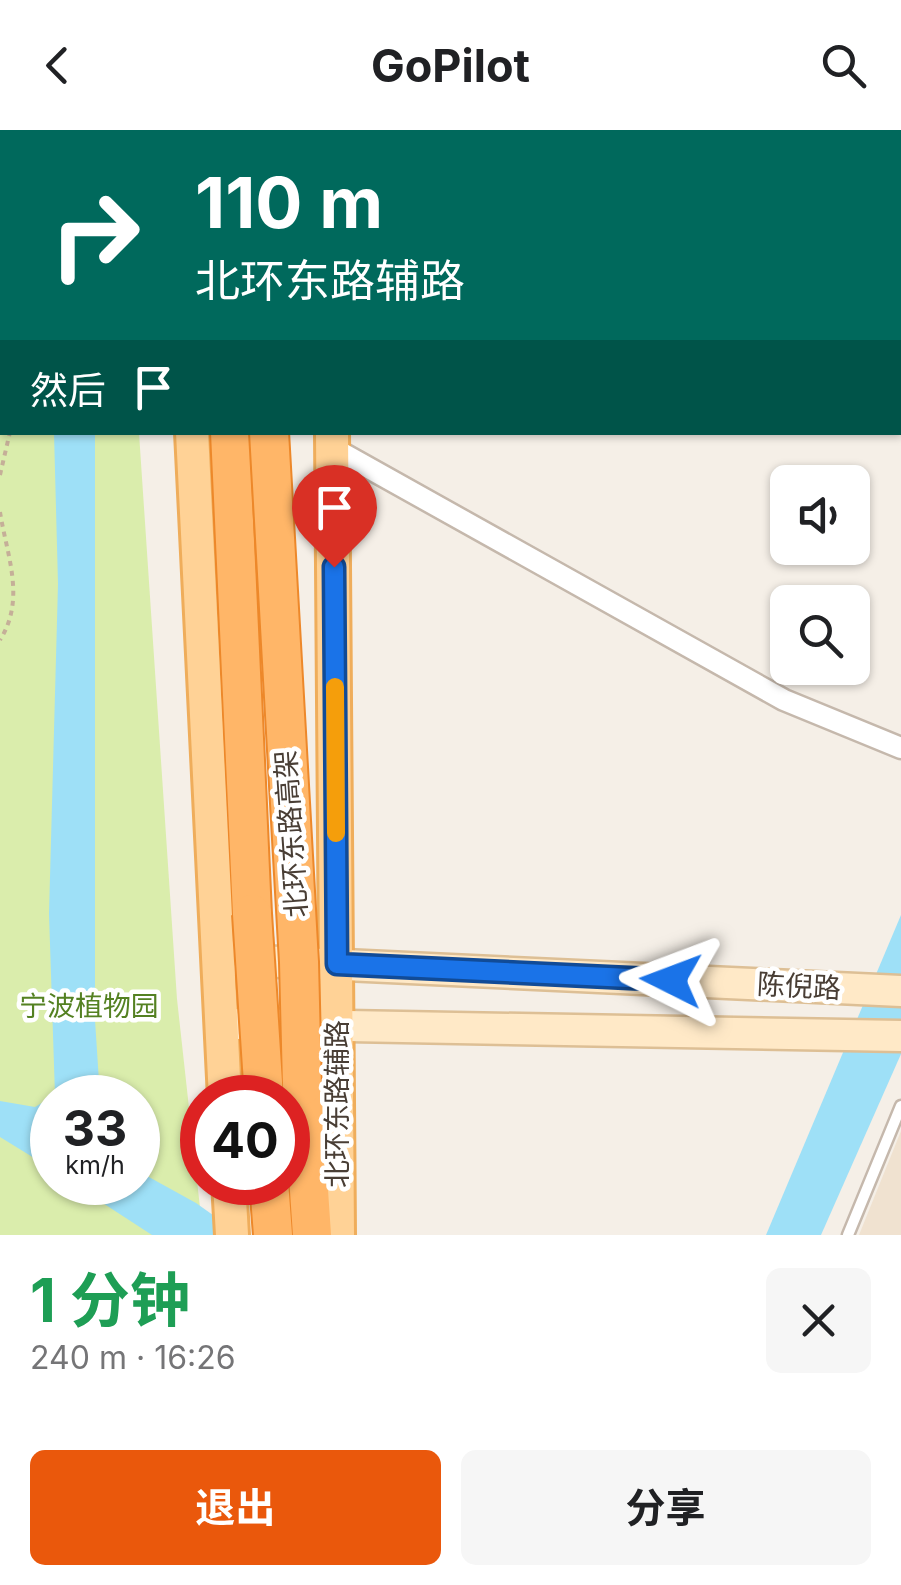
<!DOCTYPE html>
<html lang="zh">
<meta charset="utf-8">
<style>
body{margin:0;font-family:Inter,"Noto Sans SC",sans-serif;background:#f6f6f6;color:#202124;height:100vh;display:flex;flex-direction:column;font-size:38px;white-space:nowrap}
*{box-sizing:border-box;margin:0}
p{font-size:32px;color:#757577}
.icon{flex:none;width:55px;height:55px;fill:none;stroke:currentColor;stroke-width:2;stroke-linecap:round;stroke-linejoin:round}
.map{position:relative;height:1105px;overflow:hidden}
.sheet{display:flex;flex-direction:column;background:#fff;flex:1}
.sheet>*{flex:none}
.guide{position:absolute;left:0px;top:0px;width:902px;height:305px;box-shadow:0 2px 8px #0004;background:#00695c;color:#fff;overflow:hidden}
.buttons{position:absolute;left:770px;top:335px;display:grid;gap:20px}
.buttons a{display:grid;place-items:center;width:100px;height:100px;border-radius:15px;background:#fff;box-shadow:0 2px 8px #0004;font-size:50px}
.speed{position:absolute;left:30px;top:945px;display:flex;gap:20px;font-size:50px;font-weight:700;text-align:center}
.speed>*{display:grid;place-content:center;width:130px;height:130px;border-radius:50%;background:#fff;box-shadow:0 2px 8px #0004;line-height:1}
.speed small{font-size:25px;font-weight:400}
.speed .limit{border:15px solid #d22;background:#fff;color:#111}
.pin{position:absolute;display:grid;place-items:center;width:85px;height:85px;color:#fff;margin:-102px -42px;border-radius:50% 50% 50% 0;rotate:-45deg;box-shadow:0 0 10px #0007}
.pin .icon{rotate:45deg}
.me{position:absolute;width:110px;margin:-55px;rotate:273deg;stroke-linejoin:round;filter:drop-shadow(0 0 8px #0008)}
.turn{display:flex;align-items:center;gap:35px;height:210px;padding:0 30px;font-size:45px}
.turn .icon{width:130px;height:130px;stroke-width:2.5}
.turn b{display:block;font-size:70px;line-height:85px}
.then{display:flex;align-items:center;height:95px;padding:0 30px;background:#0003;gap:20px;font-size:38px}
.round{display:grid;place-items:center;flex:none;width:105px;height:105px;border-radius:15px;background:#f6f6f6}
.overview{display:flex;align-items:center;justify-content:space-between;height:170px;padding:0 30px}
h1{font-size:60px;font-weight:700;line-height:75px;color:#1e9e55}
.cta{display:flex;gap:20px;margin-top:auto;padding:20px 30px}
.cta a{flex:1;height:115px;border-radius:15px;background:#ea580c;color:#fff;font-size:40px;font-weight:700;line-height:115px;text-align:center}
.cta a+a{background:#f6f6f6;color:#202124}
header{display:flex;justify-content:space-between;align-items:center;height:130px;padding:0 30px;background:#fff;font-size:45px;font-weight:700}
.map>svg:first-child{display:block}
</style>
<header><svg class="icon" aria-label="back" viewBox="0 0 24 24"><path d="M15 5l-7 7 7 7"/></svg>GoPilot<svg class="icon" aria-label="search" viewBox="0 0 24 24"><circle cx="10" cy="10" r="6"/><path d="M15 15l6 6"/></svg></header>
<div class="map">
<svg width="901" height="1105" viewBox="0 0 901 1105">
<rect width="100%" height="100%" fill="#f5efe7"/>
<polygon fill="#eae0d5" points="395,0 901,0 901,222 900,2"/>
<polygon fill="#f0e2d0" points="901,1001 901,1105 859,1105"/>
<path fill="#daedac" fill-rule="evenodd" d="M0,0H142L2,2V302L139,303L177,869L203,1105H0ZM52,968H138V1052H52Z"/>
<g fill="#9ee0f7">
<polygon points="54,303 95,303 95,890 100,967 52,968 52,1039 0,1007 0,971 35,977 55,965 49,784 58,454"/>
<polygon points="901,785 901,924 821,1105 766,1105"/>
<polygon points="138,1041 196,1073 241,1105 152,1105 72,1053 138,1052"/>
</g>
<g fill="none" stroke-linecap="round" stroke-linejoin="round">
<defs>
<g id="lane">
<polyline points="752,0 753,2"/>
<polyline points="802,2 802,0"/>
<polyline points="848,1105 901,976"/>
</g>
<g id="street">
<polyline points="900,234 901,234"/>
<polyline points="333,318 784,570 901,618"/>
</g>
<g id="secondary">
<polyline points="236,830 901,861"/>
<polyline points="239,894 901,906"/>
</g>
<g id="primary">
<polyline points="324,0 324,2"/>
<polyline points="193,2 193,0"/>
<polyline points="192,302 225,968"/>
<polyline points="332,302 338,1105"/>
<polyline points="229,1052 232,1105"/>
</g>
<g id="highway">
<polyline points="228,0 228,2"/>
<polyline points="273,2 273,0"/>
<polyline points="230,302 252,784"/>
<polyline points="302,956 312,1105"/>
<polyline points="269,1052 273,1105"/>
</g>
</defs>
<use href="#lane" stroke="#c5b8ac" stroke-width="15"/>
<use href="#street" stroke="#c5b8ac" stroke-width="25"/>
<use href="#secondary" stroke="#ddbf95" stroke-width="35"/>
<use href="#primary" stroke="#efad5b" stroke-width="38"/>
<use href="#highway" stroke="#ed882a" stroke-width="42"/>
<g stroke="#c5af98" stroke-width="4" stroke-dasharray="5 5" stroke-linecap="butt">
<polyline points="3,0 4,2"/>
<polyline points="2,75 2,115"/>
<polyline points="0,345 10,302"/>
<path d="M0,382C7,426 26,469 0,510"/>
</g>
<use href="#lane" stroke="#fff" stroke-width="10"/>
<use href="#street" stroke="#fff" stroke-width="20"/>
<use href="#secondary" stroke="#ffe9c7" stroke-width="30"/>
<use href="#primary" stroke="#ffd296" stroke-width="32"/>
<use href="#highway" stroke="#ffb668" stroke-width="38"/>
<defs>
<g id="highway-bridge">
<polyline points="269,302 299,832 302,956"/>
<polyline points="252,784 264,968"/>
</g>
</defs>
<use href="#highway-bridge" stroke="#ed882a" stroke-width="42" stroke-linecap="butt"/>
<use href="#highway-bridge" stroke="#ffb668" stroke-width="38"/>
</g>
<g fill="none" stroke-linecap="round" stroke-linejoin="round">
<defs>
<polyline id="route" points="334,437 337,834 671,850"/>
</defs>
<use href="#route" stroke="#114b97" stroke-width="25"/>
<use href="#route" stroke="#1a73e8" stroke-width="18"/>
<polyline stroke="#f59e0b" stroke-width="18" points="335,557 336,703"/>
</g>
<g text-anchor="middle" stroke-width="9" stroke-linejoin="round" paint-order="stroke">
<g font-size="28" fill="#493e35" stroke="#fff">
<text transform="translate(291 704) rotate(-94)" y="10">北环东路高架</text>
<text transform="translate(799 856) rotate(3)" y="10">陈倪路</text>
<text transform="translate(337 974) rotate(-90)" y="10">北环东路辅路</text>
</g>
<g font-size="28" fill="#548122" stroke="#fff">
<text x="89" y="886">宁波植物园</text>
</g>
</g>
</svg>
<div class="buttons">
<a><svg class="icon" aria-label="sound" viewBox="0 0 24 24"><path d="M4 9h4l5-4v14l-5-4H4zM17 9q2 3 0 6"/></svg></a>
<a><svg class="icon" aria-label="search" viewBox="0 0 24 24"><circle cx="10" cy="10" r="6"/><path d="M15 15l6 6"/></svg></a>
</div>
<div class="speed"><div>33<small>km/h</small></div><div class="limit">40</div></div>
<div class="pin" style="left:334px;top:437px;background:#d93025"><svg class="icon" aria-label="arrive" viewBox="0 0 24 24"><path d="M6 21V4h12l-3 4 3 4H6"/></svg></div>
<svg class="me" style="left:671px;top:850px" viewBox="-20 -20 40 40"><path d="M0-17L14 15 0 8-14 15z" fill="#1a73e8" stroke="#fff" stroke-width="4"/></svg>
<div class="guide">
<div class="turn"><svg class="icon" aria-label="right" viewBox="0 0 24 24"><path d="M7 20v-9h11M14 6l5 5-5 5"/></svg><div><b>110 m</b>北环东路辅路</div></div>
<div class="then">然后<svg class="icon" aria-label="arrive" viewBox="0 0 24 24"><path d="M6 21V4h12l-3 4 3 4H6"/></svg></div>
</div>
</div>
<section class="sheet">
<div class="overview"><div><h1>1 分钟</h1><p>240 m · 16:26</p></div><a class="round"><svg class="icon" aria-label="close" viewBox="0 0 24 24"><path d="M6 6l12 12M18 6L6 18"/></svg></a></div>
<div class="cta"><a>退出</a><a>分享</a></div>
</section>
